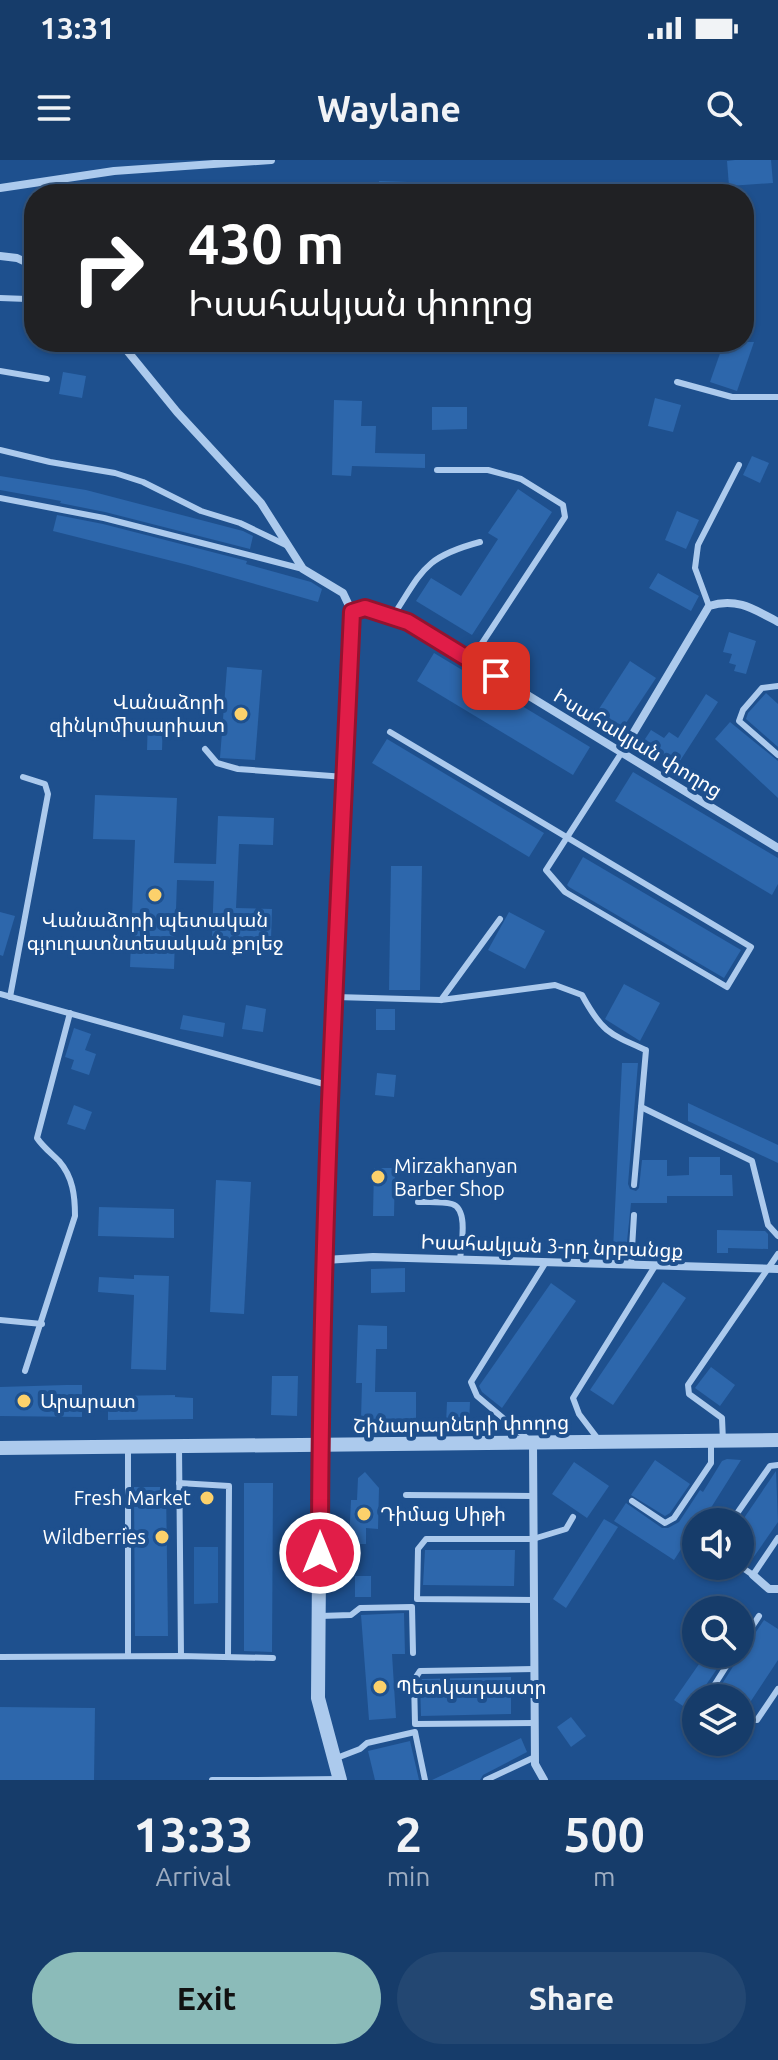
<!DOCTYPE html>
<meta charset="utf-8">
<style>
body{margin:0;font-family:Ubuntu,"Noto Sans Armenian",sans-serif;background:#234772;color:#f1f3f6;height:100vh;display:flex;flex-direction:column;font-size:30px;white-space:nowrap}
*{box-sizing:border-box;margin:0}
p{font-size:26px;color:#9eadc1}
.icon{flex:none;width:44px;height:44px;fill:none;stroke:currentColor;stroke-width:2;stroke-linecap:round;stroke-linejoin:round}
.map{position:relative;height:1620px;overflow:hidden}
.side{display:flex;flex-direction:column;background:#163c6a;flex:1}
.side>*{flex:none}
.top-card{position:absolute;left:24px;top:24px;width:730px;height:168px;border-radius:32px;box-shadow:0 2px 6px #0004,0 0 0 2px #35567e;background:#202124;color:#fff;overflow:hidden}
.tools{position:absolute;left:682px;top:1348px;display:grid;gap:16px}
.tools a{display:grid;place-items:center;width:72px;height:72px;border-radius:50%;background:#163c6a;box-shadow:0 2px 6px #0004,0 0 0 2px #35567e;font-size:40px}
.pin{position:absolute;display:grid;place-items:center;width:68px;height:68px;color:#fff;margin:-34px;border-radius:16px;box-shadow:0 4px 12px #0006}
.me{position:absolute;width:88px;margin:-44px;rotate:0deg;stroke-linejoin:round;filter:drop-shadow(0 0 6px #0008)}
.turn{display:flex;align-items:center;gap:28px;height:168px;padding:0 32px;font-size:36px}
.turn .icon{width:104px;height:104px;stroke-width:2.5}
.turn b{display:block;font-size:56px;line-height:68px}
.eta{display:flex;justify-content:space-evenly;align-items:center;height:136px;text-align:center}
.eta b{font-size:48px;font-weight:700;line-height:56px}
.button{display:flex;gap:16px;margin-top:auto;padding:16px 32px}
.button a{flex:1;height:92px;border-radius:48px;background:#8bbbb9;color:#111;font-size:32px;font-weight:700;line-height:92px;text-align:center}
.button a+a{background:#234772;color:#f1f3f6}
.status{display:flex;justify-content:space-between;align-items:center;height:56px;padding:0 40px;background:#163c6a;direction:ltr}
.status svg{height:22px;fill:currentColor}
header{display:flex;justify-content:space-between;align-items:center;height:104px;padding:0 32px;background:#163c6a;font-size:36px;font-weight:700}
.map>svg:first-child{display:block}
</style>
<div class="status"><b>13:31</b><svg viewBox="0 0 49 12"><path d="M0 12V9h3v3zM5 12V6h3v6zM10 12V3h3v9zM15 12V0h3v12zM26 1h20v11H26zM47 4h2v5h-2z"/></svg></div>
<header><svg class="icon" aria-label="menu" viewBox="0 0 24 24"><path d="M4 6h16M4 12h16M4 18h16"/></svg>Waylane<svg class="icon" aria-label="search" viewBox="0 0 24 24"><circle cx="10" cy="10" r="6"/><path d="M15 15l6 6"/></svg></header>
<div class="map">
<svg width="778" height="1620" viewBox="0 0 778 1620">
<rect width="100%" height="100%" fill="#1e508e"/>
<polygon fill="#2762a7" points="194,1387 218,1387 218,1443 194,1444"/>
<g fill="#2d67ac">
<polygon points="735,0 771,0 773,23 729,26 727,1"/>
<polygon points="379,21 408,22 408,34 379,34"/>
<polygon points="724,182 754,182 737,231 710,222"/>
<polygon points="63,212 86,216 82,238 59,234"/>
<polygon points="655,238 681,245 673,272 648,266"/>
<polygon points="334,240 362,241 361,266 376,266 375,293 425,294 425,308 352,306 351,316 332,315"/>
<polygon points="432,247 467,247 467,269 432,270"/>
<polygon points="752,296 769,303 760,323 743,315"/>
<polygon points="0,316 86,330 243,371 253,376 250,389 105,352 60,343 61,341 0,330"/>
<polygon points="518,329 552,352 472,475 416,441 431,418 461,436 498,379 488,373"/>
<polygon points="677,351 699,360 686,389 665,380"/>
<polygon points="57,355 103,364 247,401 246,404 311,422 322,429 318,442 188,405 53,371"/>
<polygon points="658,413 699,436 691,451 649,428"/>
<polygon points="729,472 756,481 746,514 734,511 736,505 729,503 732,494 723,492"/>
<polygon points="434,493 590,587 573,615 417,521"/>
<polygon points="630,501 656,518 622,569 597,552"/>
<polygon points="227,507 262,510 255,600 220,598"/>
<polygon points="766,533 778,544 778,587 746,559 748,553"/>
<polygon points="706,534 718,542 678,604 643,582 651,570 664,578 669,572 678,578"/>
<polygon points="148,559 163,560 162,590 147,590"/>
<polygon points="730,562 778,601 778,638 715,579"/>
<polygon points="387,579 544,673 529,697 372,603"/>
<polygon points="633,612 778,698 778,724 772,735 615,641"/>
<polygon points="95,635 177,638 174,703 216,704 218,656 274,658 273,685 239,684 236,748 272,749 271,780 212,778 214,721 177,720 174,809 130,807 135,680 93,679"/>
<polygon points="583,697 741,790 724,818 569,727 567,725"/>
<polygon points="391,706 422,706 420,830 389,830"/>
<polygon points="0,752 15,756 3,796 0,795"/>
<polygon points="509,752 545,771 525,809 488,790"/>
<polygon points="624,824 660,843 640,881 605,859"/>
<polygon points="246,845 266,849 263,872 242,869"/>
<rect x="376" y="849" width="19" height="21"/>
<polygon points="183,855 225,863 223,877 180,869"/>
<polygon points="74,868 91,874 85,890 96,894 89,915 71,909 74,900 65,897"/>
<polygon points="622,903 638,903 628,1024 630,1029 636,1031 639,1028 642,1000 667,1000 667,1016 689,1015 689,997 720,997 720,1015 732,1015 733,1036 667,1036 667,1043 631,1043 626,1091 613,1090"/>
<polygon points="377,913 396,915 394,937 375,935"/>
<polygon points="688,943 778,985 778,1003 688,961"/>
<polygon points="74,945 92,952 85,970 67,964"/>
<polygon points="374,1008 395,1008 394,1056 373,1056"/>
<polygon points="216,1020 251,1022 244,1154 210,1152"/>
<polygon points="99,1047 174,1049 174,1078 98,1076"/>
<polygon points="717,1070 765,1071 768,1074 768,1089 728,1088 728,1093 717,1093"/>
<polygon points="405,1108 405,1132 371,1133 371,1109"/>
<polygon points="134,1115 169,1116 166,1210 131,1209 134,1135 98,1132 99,1117 134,1119"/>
<polygon points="663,1122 686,1138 613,1245 590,1230"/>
<polygon points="551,1123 576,1141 502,1248 482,1232 479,1226"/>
<polygon points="358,1165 387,1166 387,1189 376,1189 375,1232 416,1232 416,1265 367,1265 361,1259 362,1223 356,1223"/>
<polygon points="711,1207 735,1225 720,1246 695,1228"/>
<polygon points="272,1216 298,1216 297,1256 271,1255"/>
<polygon points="66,1225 82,1225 82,1257 0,1256 0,1227"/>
<polygon points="175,1235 175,1237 193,1238 193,1259 108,1260 108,1236"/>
<polygon points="447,1242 470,1242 469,1264 446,1264"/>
<polygon points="727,1299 741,1300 702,1362 696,1362 696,1372 689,1382 687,1380 674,1400 614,1361 626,1343 662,1368 668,1368 679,1362 700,1330 703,1332 722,1301"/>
<polygon points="655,1300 690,1324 670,1353 665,1356 631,1335"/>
<polygon points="574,1302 609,1326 587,1358 552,1334"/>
<polygon points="776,1311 778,1362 751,1401 740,1393 740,1364"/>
<polygon points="365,1312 379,1328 378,1369 366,1368 366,1384 349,1384 351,1340 357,1340 358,1318"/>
<polygon points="244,1323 273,1323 272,1492 244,1491"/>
<polygon points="134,1327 166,1327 168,1476 135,1476"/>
<polygon points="604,1359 618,1367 566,1448 553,1439"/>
<polygon points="425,1390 515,1390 514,1426 423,1425"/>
<rect x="355" y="1416" width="16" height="21"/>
<polygon points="404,1453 405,1494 392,1494 396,1558 369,1560 361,1455"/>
<polygon points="764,1460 778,1469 778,1500 743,1553 740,1553 740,1538 723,1538 717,1532 739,1497 740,1491 745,1488"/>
<polygon points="706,1494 727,1494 689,1550 674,1540"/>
<polygon points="511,1517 511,1554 421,1556 420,1522 422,1519"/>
<polygon points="0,1547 95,1548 94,1620 0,1620"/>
<polygon points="571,1557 586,1576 571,1587 557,1567"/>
<polygon points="521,1578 527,1592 483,1615 480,1620 432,1620"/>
<polygon points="410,1581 419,1620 375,1620 368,1591"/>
</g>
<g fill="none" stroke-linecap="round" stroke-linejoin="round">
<g stroke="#accaed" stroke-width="6">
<polyline points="0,138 27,139 34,144"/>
<polyline points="0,211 47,219"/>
<polyline points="677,222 732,237 778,237"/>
<polyline points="0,290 50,302 115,313 143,322 201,351 240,363 288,386"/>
<polyline points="437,310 488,310 521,319 563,345 565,357 471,500"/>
<polyline points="0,338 104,358 303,409"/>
<polyline points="709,446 695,408 698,385 739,305"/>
<path d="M393,456C423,410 424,397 480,382"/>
<polyline points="778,526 762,528 743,550 739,561 778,595"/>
<polyline points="390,572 751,787 727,827 565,732 546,710 622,592"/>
<polyline points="205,589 217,603 238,609 345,617"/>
<polyline points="0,834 331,926"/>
<polyline points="10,837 48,634 45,624 23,617"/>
<path d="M336,837L441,840L555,825L582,835C602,872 609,874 646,890L641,947L752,1001L768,1065L778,1076"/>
<polyline points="441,840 500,759"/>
<polyline points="634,1025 641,947"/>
<path d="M418,1042C429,1042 442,1041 452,1044C469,1049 461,1086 460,1100"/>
<polyline points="631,1105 634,1055"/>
<polyline points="0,1160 42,1164"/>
<path d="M25,1211L75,1056C75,1036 73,1017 59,1001C51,993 43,987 37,978L70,853"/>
<polyline points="598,1279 579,1254 573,1238 655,1106"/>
<polyline points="529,1280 477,1236 471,1222 546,1102"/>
<polyline points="723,1281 722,1258 689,1234 688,1225 778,1094"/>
<polyline points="128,1287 128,1496"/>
<polyline points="179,1287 181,1496"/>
<polyline points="179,1323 229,1326 228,1496"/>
<polyline points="406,1335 532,1336"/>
<polyline points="632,1341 665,1363 674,1358 711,1303 711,1281"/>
<polyline points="731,1362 770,1306 778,1305"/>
<polyline points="740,1406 753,1415 778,1378"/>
<polyline points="534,1440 417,1439 418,1389 426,1379 533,1379 566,1369 573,1357"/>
<polyline points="320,1456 351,1455 360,1448 412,1447 413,1493"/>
<polyline points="740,1485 759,1456"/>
<polyline points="0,1497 181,1496 273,1498"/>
<polyline points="534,1509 420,1511 414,1520 415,1564 534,1563"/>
<polyline points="714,1538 710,1532 734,1494"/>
<polyline points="740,1559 757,1560 778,1529"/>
<polyline points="334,1599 360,1589 367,1583 415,1572 425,1620"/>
<polyline points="212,1620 257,1620"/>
<polyline points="257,1620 340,1619"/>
<polyline points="486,1620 535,1597"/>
</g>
<g stroke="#accaed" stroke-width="8">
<polyline points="0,28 114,11 271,0"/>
<polyline points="0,96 17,98 34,106"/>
<polyline points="120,182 177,252 261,343 303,409 343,433 352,452 365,448 408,462 778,688"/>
<path d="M622,592L709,446C736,437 754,449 778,462"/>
<polyline points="325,1100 373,1097 778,1109"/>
<polyline points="533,1283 535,1604 544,1620"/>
<polyline points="753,1415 769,1429 778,1429"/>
</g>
<g stroke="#accaed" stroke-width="14">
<polyline points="0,1288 778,1280"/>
<polyline points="340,1620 318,1538 320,1286 331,926 352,452"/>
</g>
</g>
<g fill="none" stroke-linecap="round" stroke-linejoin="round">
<defs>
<path id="route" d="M320,1393C320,1079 338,765 352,452L365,448L408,462L496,516"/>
</defs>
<use href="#route" stroke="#92132f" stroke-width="20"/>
<use href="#route" stroke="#e11d48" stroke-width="14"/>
</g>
<g fill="#fcd16b" stroke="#1e508e" stroke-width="3">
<circle cx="241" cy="554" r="8"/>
<circle cx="155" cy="735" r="8"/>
<circle cx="378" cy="1017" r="8"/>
<circle cx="24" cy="1241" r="8"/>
<circle cx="207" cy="1338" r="8"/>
<circle cx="364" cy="1354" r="8"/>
<circle cx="162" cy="1377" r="8"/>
<circle cx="380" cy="1527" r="8"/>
</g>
<g text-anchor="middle" stroke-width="8" stroke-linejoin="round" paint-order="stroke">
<g font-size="20" fill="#fff" stroke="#1e508e" text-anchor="start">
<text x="225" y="549" text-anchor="end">Վանաձորի<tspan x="225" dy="23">զինկոմիսարիատ</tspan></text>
<text x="155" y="767" text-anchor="middle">Վանաձորի պետական<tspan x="155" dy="23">գյուղատնտեսական քոլեջ</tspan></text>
<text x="394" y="1013">Mirzakhanyan<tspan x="394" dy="23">Barber Shop</tspan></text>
<text x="40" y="1248">Արարատ</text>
<text x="191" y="1345" text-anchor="end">Fresh Market</text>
<text x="380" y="1361">Դիմաց Սիթի</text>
<text x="146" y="1384" text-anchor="end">Wildberries</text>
<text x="396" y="1534">Պետկադաստր</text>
</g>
<g font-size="20" fill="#fff" stroke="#1e508e">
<text transform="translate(638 583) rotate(31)" y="7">Իսահակյան փողոց</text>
<text transform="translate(552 1086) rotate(2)" y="7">Իսահակյան 3-րդ նրբանցք</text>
<text transform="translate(461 1264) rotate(-1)" y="7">Շինարարների փողոց</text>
</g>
</g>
</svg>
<div class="tools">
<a><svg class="icon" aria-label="sound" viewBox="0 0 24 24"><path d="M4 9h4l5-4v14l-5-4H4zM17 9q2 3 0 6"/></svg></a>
<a><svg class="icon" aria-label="search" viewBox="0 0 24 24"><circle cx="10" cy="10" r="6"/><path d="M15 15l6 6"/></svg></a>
<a><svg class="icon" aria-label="layers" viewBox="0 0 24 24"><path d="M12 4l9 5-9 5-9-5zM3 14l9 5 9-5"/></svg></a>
</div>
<div class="pin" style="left:496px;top:516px;background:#d93025"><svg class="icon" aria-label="arrive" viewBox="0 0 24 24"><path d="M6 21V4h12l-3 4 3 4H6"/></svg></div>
<svg class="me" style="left:320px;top:1393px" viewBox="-20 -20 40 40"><circle r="17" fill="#e11d48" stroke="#fff" stroke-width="3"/><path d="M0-11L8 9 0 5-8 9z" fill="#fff"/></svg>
<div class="top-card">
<div class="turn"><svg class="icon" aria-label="right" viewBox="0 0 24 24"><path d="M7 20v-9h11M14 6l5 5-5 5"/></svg><div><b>430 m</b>Իսահակյան փողոց</div></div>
</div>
</div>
<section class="side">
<div class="eta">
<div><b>13:33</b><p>Arrival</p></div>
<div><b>2</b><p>min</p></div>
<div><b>500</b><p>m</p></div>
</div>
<div class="button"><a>Exit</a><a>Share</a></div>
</section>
